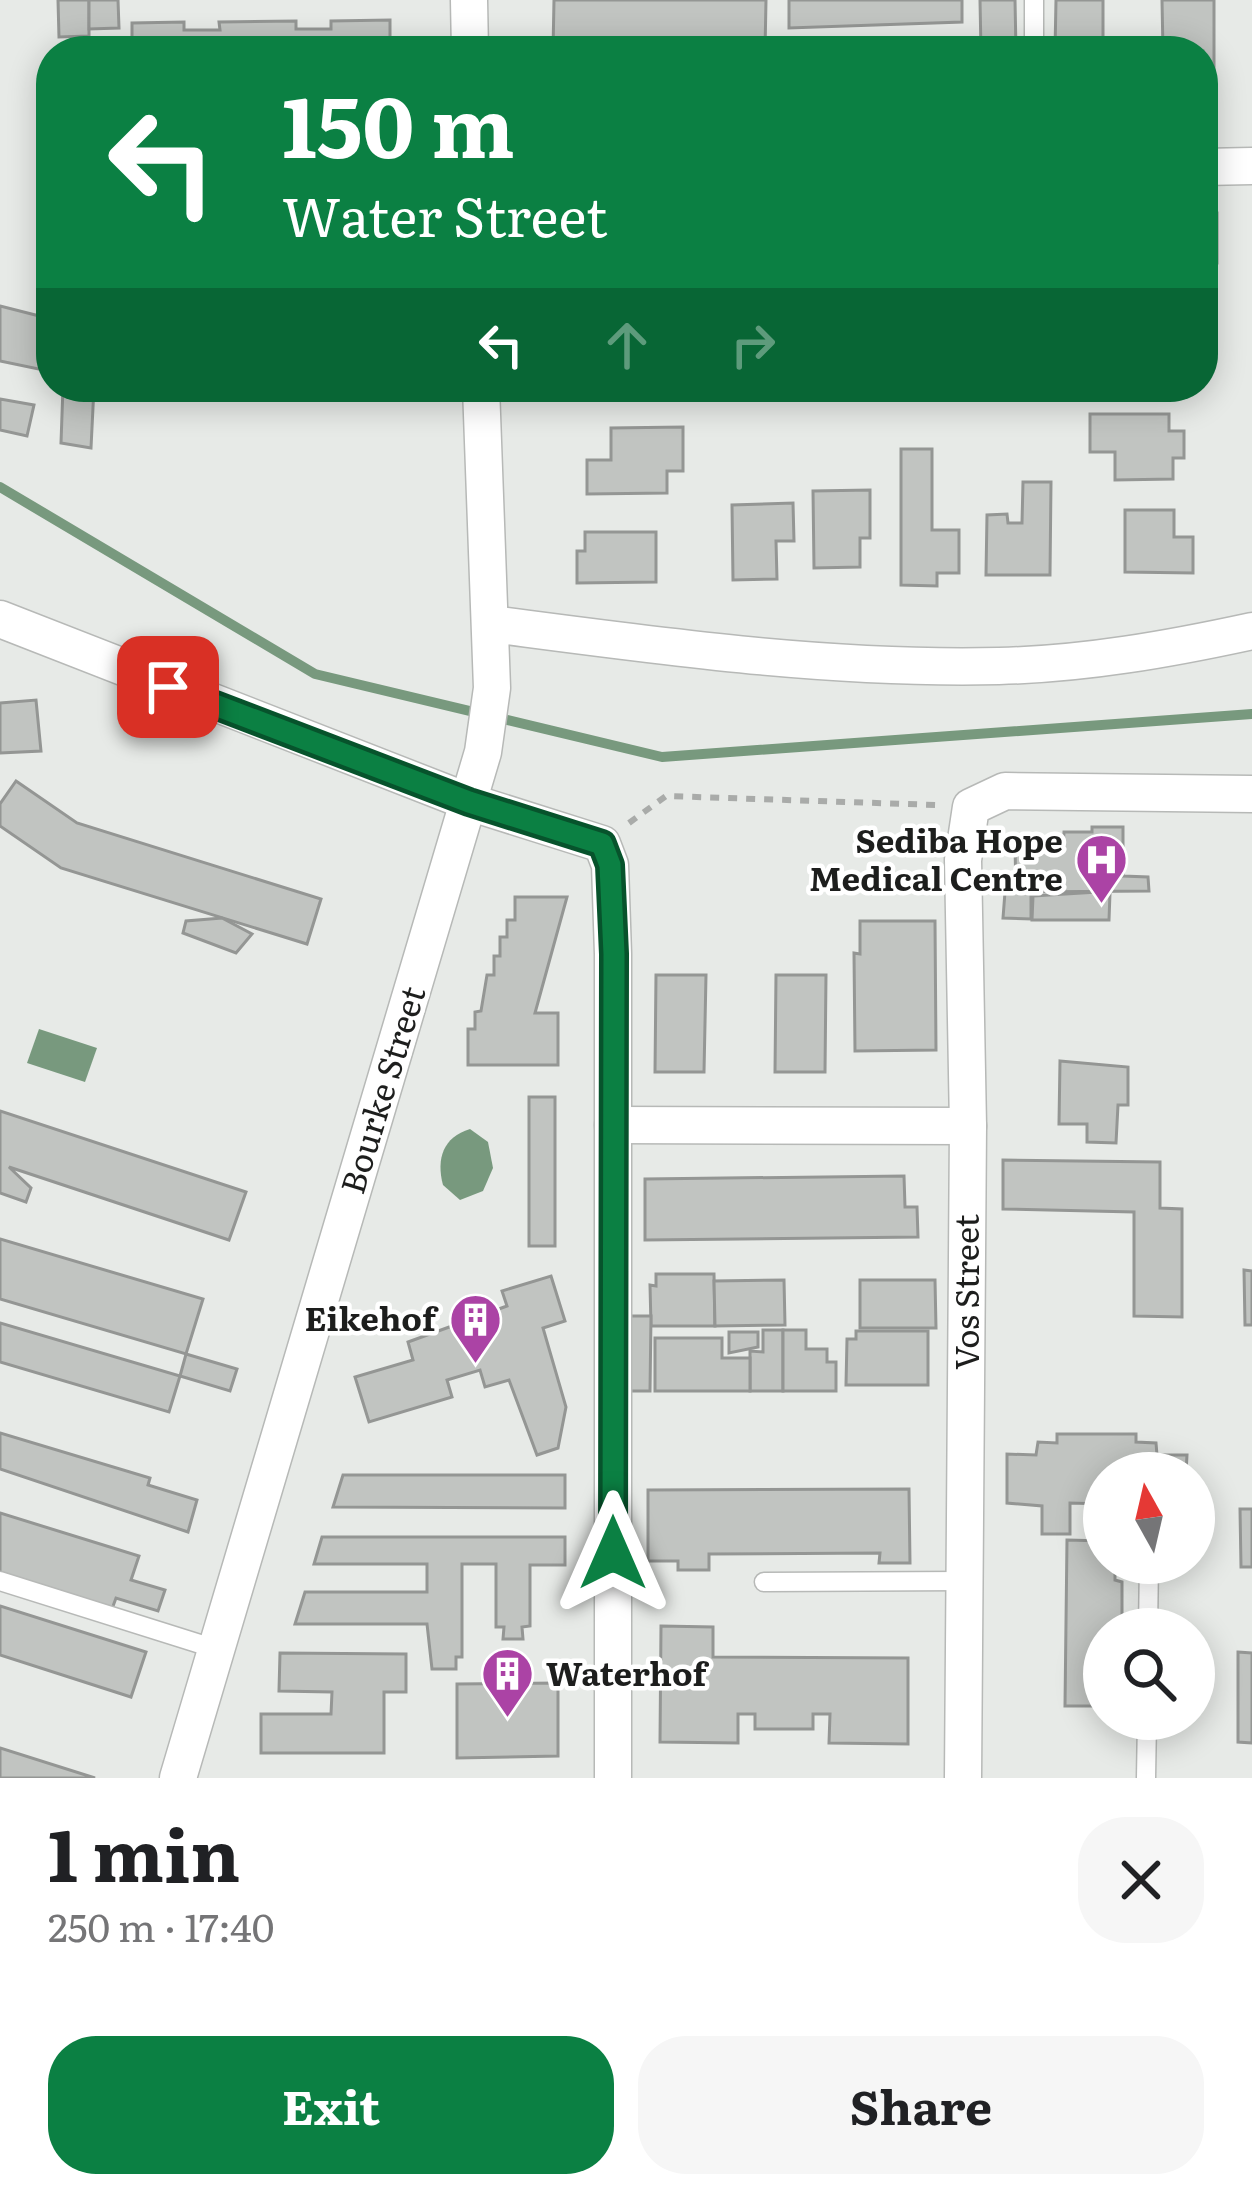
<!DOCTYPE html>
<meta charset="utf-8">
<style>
body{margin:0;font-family:Literata,serif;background:#f6f6f6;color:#202124;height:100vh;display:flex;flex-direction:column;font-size:45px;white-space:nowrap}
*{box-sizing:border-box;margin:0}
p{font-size:39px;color:#757577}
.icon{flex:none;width:66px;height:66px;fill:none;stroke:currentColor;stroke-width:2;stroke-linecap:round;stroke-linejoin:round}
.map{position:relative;height:1778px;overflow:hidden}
.panel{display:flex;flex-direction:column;background:#fff;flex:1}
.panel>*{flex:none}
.banner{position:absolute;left:36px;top:36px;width:1182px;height:366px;border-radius:48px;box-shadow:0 6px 30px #0003;background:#0b8043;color:#fff;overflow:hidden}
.needle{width:78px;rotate:352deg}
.tools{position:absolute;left:1083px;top:1452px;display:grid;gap:24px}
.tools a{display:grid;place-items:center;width:132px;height:132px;border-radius:50%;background:#fff;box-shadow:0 6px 30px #0003;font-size:60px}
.pin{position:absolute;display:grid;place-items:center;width:102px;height:102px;color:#fff;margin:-51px;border-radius:24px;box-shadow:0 6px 18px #0006}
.me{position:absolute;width:132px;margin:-66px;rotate:0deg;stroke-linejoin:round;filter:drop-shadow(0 0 9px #0008)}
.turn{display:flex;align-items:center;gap:42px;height:252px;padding:0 48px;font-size:54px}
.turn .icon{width:156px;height:156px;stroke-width:2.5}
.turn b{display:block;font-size:84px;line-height:102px}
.lanes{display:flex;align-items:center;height:114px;padding:0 48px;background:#0003;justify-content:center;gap:60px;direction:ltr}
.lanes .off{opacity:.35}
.round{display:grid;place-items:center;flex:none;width:126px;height:126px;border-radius:48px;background:#f6f6f6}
.overview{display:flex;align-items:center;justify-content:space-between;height:204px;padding:0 48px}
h1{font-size:72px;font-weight:700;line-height:90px}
.primary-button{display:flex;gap:24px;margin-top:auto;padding:24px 48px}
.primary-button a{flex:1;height:138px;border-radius:48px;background:#0b8043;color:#fff;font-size:48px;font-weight:700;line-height:138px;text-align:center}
.primary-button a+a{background:#f6f6f6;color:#202124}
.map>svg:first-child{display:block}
</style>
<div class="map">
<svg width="1252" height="1778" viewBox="0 0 1252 1778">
<rect width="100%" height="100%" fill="#e7eae7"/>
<g fill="#78997e">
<polygon points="39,1029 97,1048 85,1082 27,1063"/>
<path d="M470,1129L488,1142L493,1168L483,1191L460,1200L443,1185C436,1159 443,1137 470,1129Z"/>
</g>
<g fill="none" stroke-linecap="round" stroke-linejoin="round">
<polyline stroke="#78997e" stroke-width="10" points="0,487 315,674 662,757 1252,714"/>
</g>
<g fill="#c1c4c1" stroke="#949694" stroke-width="3">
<polygon points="58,0 89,0 89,36 59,37"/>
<polygon points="89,0 118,0 119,28 89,29"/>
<polygon points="554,0 766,0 765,51 645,47 553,51"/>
<polygon points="789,0 962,0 962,22 789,28"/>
<polygon points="980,0 1015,0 1016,51 981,51"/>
<polygon points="1056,0 1103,0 1103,51 1055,51"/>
<polygon points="1162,0 1214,0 1214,114 1203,114 1203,51 1163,51"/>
<polygon points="390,20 390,51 132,51 132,23 184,22 184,30 220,30 219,22 296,21 296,29 331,29 331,21"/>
<polygon points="1217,213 1217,263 1203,263 1203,214"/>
<polygon points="0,306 51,319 48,371 0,361"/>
<polygon points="63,387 94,387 91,448 61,443"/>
<polygon points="0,399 34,405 27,436 0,430"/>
<polygon points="1090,414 1169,414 1169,431 1184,431 1184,458 1173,458 1173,479 1115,480 1115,452 1090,452"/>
<polygon points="683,427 683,471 667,471 667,493 587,494 587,460 611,460 611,428"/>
<polygon points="901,449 932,449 932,530 959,530 959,573 937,573 937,586 901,585"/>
<polygon points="1023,482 1051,482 1050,575 986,575 987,515 1007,514 1008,523 1022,523"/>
<polygon points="870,490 870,538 860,538 860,567 814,568 813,491"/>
<polygon points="793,503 794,541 776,541 777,579 733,580 732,505"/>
<polygon points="1125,510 1174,510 1174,537 1193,537 1193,573 1125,572"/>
<polygon points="585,532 656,532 656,582 577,583 577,551 585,551"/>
<polygon points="36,700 41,751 0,753 0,703"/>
<polygon points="16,781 77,823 321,899 307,944 61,868 0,826 0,804"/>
<polygon points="1092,827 1123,827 1123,876 1148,877 1149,891 1016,892 1015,846 1063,846 1064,832 1092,832"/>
<polygon points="1005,892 1031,894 1031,919 1003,918"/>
<polygon points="1098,892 1110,893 1109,920 1032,920 1033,896"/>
<polygon points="515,897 567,897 535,1013 558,1013 558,1065 468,1065 468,1029 475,1029 475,1012 481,1011 487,975 494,975 494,956 500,956 500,937 507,937 507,920 515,920"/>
<polygon points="222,918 252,934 236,953 183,933 186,921"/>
<polygon points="860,921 935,921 936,1050 855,1051 854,953 860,954"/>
<polygon points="656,975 706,975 704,1072 655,1072"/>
<polygon points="776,975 826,975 825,1072 775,1072"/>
<polygon points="1060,1061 1128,1067 1128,1105 1118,1105 1116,1143 1087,1142 1087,1124 1059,1124"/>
<rect x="529" y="1097" width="26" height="149"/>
<polygon points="0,1111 246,1192 229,1240 9,1167 31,1188 26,1202 0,1193"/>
<polygon points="1003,1160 1160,1162 1160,1208 1182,1209 1182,1317 1134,1316 1134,1212 1003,1209"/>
<polygon points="904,1176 905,1207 917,1207 918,1237 645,1240 645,1179"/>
<polygon points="0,1239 203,1299 186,1354 0,1299"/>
<polygon points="1244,1270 1252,1271 1252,1325 1245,1325"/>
<polygon points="656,1274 714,1274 715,1326 651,1326 650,1285 656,1286"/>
<polygon points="551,1276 565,1321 543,1328 566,1407 558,1448 537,1455 509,1380 485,1387 480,1370 447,1380 452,1397 369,1422 355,1377 413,1360 408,1342 507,1306 502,1291"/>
<polygon points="784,1280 785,1325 715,1326 714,1281"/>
<polygon points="860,1280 935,1280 936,1328 860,1328"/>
<polygon points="629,1316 651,1316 650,1391 629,1391"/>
<polygon points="0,1323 180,1376 169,1412 0,1362"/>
<polygon points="763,1330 783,1330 783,1391 750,1391 750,1351 763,1352"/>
<polygon points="783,1330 806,1330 806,1349 827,1349 827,1362 836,1362 836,1391 783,1391"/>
<polygon points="856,1331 928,1331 928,1385 846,1385 847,1339 856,1339"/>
<polygon points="729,1332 758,1332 758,1347 729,1353"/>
<polygon points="655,1338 722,1338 722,1358 750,1358 750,1391 655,1391"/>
<polygon points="186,1354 237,1369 230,1391 180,1376"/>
<polygon points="0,1433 150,1478 148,1485 197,1500 188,1532 0,1469"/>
<polygon points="1057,1434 1136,1434 1136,1442 1156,1443 1157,1455 1187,1455 1186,1473 1104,1473 1104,1504 1070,1503 1070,1534 1042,1534 1042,1506 1007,1503 1007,1454 1036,1455 1038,1442 1057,1443"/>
<polygon points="343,1475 565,1475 565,1508 333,1507"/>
<polygon points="909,1489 910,1563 879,1563 880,1553 709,1554 709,1570 678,1570 678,1561 648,1561 648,1490"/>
<polygon points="1240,1509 1252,1509 1252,1567 1241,1567"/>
<polygon points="0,1513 139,1556 131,1580 165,1590 158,1611 116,1598 112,1609 0,1573"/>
<polygon points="322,1537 565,1537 565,1565 530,1565 530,1626 522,1627 523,1639 503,1639 504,1627 496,1627 496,1564 462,1564 462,1657 456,1657 456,1669 432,1669 427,1624 295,1624 305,1592 427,1592 427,1564 314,1564"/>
<polygon points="1067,1540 1104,1541 1104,1563 1115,1563 1115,1580 1122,1582 1122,1629 1104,1629 1104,1706 1065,1706"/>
<polygon points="0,1606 146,1652 131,1697 0,1655"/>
<polygon points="661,1626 713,1627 713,1657 908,1658 908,1744 829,1743 830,1714 813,1714 813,1729 755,1729 755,1714 738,1714 738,1743 660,1742"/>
<polygon points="1238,1652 1252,1653 1252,1743 1238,1742"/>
<polygon points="280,1653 406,1654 406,1692 384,1692 384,1753 261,1753 261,1714 331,1714 332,1692 279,1691"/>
<polygon points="558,1683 558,1756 457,1758 457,1684"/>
<polygon points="0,1748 95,1778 0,1778"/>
</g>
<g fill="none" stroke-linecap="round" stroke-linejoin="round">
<defs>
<g id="lane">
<polyline points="1034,0 1034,51"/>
<polyline points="0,1581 216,1649"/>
<polyline points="764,1582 965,1581"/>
<polyline points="1148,1629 1149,1563"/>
<polyline points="1146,1778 1147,1719"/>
</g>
<g id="street">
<polyline points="469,0 470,51"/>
<polyline points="1203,167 1252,166"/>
<polyline points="0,619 469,802 602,844 610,865 613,954 613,1778"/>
<path d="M491,624C660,646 828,670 999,666C1085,664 1169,649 1252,631"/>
<polyline points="613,1125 968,1126"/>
<polyline points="178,1778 483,752 492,688 481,387"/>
<polyline points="963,1778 968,1126 963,860 971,807 1005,791 1252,794"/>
</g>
</defs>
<use href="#lane" stroke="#b7b9b7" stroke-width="21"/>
<use href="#street" stroke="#b7b9b7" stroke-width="39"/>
<polyline stroke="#a9aba9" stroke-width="6" stroke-dasharray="9 9" stroke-linecap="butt" points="629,823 666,796 937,805"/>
<use href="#lane" stroke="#fff" stroke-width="18"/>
<use href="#street" stroke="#fff" stroke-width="36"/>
</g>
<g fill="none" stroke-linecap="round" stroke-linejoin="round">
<defs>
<polyline id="route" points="168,687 469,802 602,844 610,865 614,954 613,1553"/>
</defs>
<use href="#route" stroke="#07532c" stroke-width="30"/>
<use href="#route" stroke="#0b8043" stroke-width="21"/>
</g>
<defs>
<symbol id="hospital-pin" viewBox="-11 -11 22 30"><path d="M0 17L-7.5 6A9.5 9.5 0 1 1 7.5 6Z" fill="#ab43a5" stroke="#fff"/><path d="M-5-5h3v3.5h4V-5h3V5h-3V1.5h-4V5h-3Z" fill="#fff"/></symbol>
<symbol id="building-pin" viewBox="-11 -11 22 30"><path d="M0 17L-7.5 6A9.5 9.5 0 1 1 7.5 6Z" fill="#ab43a5" stroke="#fff"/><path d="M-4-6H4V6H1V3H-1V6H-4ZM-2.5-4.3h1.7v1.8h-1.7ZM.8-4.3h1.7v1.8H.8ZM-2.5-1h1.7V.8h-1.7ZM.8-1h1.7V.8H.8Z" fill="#fff"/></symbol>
</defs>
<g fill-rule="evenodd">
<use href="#hospital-pin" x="1072" y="830" width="59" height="81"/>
<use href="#building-pin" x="446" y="1290" width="59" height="81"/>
<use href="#building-pin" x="478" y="1644" width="59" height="81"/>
</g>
<g text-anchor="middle" stroke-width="9" stroke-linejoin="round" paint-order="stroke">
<g font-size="33" font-weight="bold" fill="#1d1e1d" stroke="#fff" text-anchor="end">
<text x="1063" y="853">Sediba Hope<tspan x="1063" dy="38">Medical Centre</tspan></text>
<text x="436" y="1331">Eikehof</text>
<text x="546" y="1686" text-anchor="start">Waterhof</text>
</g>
<g font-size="33" fill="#1d1e1d" stroke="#fff">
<text transform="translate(383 1090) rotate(-73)" y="12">Bourke Street</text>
<text transform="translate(967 1292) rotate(-90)" y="12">Vos Street</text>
</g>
</g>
</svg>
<div class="tools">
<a><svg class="needle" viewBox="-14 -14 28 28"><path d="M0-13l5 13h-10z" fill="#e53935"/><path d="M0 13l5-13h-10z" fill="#757577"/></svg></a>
<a><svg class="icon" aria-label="search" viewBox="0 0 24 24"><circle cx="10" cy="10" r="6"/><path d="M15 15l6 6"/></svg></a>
</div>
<div class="pin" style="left:168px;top:687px;background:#d93025"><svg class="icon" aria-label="arrive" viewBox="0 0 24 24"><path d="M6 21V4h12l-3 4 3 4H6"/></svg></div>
<svg class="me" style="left:613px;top:1553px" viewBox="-20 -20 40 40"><path d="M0-17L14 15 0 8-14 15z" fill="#0b8043" stroke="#fff" stroke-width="4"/></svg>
<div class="banner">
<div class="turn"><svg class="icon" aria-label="left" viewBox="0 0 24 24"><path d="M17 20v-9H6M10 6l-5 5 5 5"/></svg><div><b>150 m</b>Water Street</div></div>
<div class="lanes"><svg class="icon" aria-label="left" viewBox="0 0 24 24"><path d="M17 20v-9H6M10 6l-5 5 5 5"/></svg><svg class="icon off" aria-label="ahead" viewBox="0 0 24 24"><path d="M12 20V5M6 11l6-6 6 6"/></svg><svg class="icon off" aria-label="right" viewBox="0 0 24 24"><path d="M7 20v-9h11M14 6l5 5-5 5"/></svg></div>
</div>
</div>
<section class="panel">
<div class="overview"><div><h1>1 min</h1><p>250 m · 17:40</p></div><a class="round"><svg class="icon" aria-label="close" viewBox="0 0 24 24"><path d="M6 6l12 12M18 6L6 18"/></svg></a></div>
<div class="primary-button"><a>Exit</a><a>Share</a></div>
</section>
